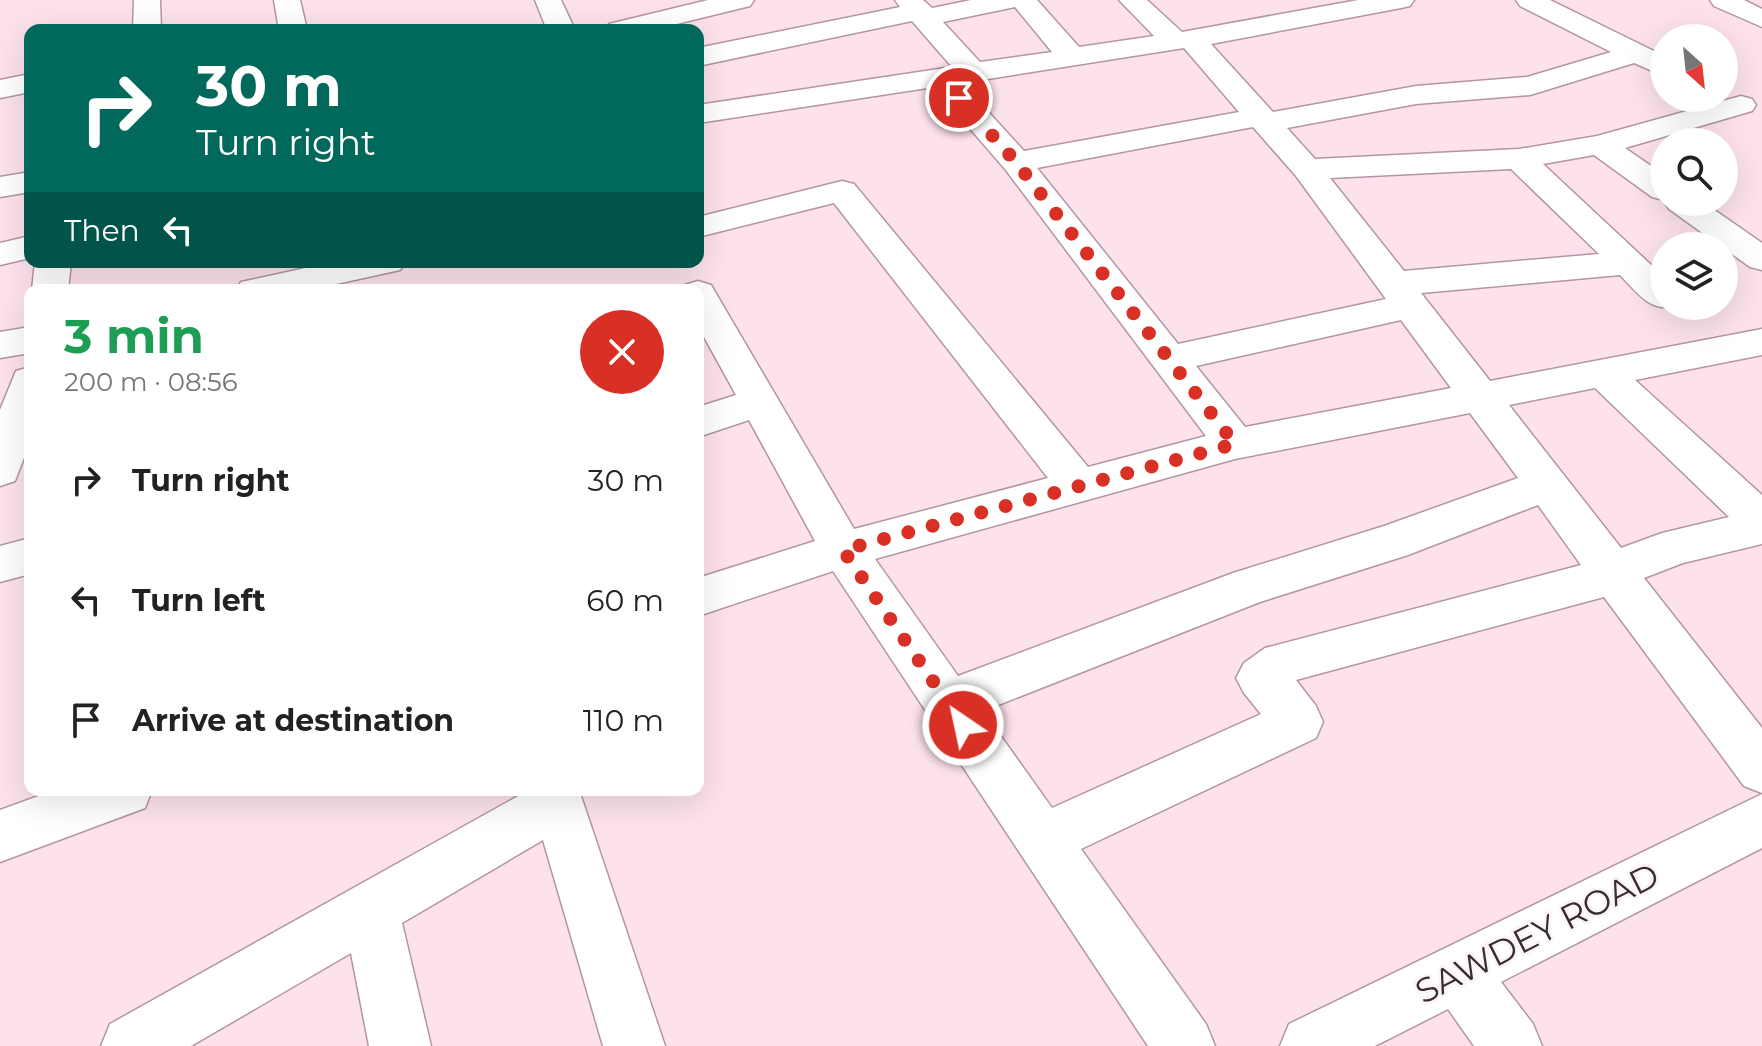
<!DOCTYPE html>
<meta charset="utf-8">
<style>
body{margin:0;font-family:Montserrat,sans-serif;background:#f6f6f6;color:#222;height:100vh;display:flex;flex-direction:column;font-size:30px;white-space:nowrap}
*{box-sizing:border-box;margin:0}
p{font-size:26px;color:#767676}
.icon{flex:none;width:44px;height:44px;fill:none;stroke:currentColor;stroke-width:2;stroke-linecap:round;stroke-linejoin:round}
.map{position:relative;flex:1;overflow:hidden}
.sheet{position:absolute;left:24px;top:284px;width:680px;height:512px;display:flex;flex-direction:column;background:#fff;border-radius:16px;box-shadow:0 8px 32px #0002}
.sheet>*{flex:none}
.top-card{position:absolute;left:24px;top:24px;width:680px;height:244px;border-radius:16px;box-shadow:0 8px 32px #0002;background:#00695c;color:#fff;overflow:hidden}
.needle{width:52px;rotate:153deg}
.controls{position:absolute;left:1650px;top:24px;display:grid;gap:16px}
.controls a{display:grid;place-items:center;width:88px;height:88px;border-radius:50%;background:#fff;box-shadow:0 8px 32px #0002;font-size:40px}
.pin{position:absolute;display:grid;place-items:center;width:68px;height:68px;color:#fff;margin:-34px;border:4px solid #fff;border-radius:50%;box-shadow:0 2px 8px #0007}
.me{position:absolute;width:88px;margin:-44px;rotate:326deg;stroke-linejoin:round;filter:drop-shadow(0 0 6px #0008)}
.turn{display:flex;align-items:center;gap:28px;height:168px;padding:0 40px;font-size:36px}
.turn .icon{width:104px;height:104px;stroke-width:2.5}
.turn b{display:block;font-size:56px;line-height:68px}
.then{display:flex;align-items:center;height:76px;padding:0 40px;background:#0003;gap:16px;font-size:30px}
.round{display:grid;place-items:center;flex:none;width:84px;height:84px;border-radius:42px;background:#f6f6f6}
.overview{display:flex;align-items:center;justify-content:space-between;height:136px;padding:0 40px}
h1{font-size:48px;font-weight:700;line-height:60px;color:#1e9e55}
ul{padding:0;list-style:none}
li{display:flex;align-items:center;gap:24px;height:120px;padding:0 40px}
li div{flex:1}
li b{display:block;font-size:30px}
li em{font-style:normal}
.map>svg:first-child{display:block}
</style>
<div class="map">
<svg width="1762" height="1046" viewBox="0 0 1762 1046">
<rect width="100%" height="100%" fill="#fde2ed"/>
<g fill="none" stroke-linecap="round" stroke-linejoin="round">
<defs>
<g id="minor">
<polygon points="134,0 160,0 161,30 133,30"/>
<polygon points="274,0 300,0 307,30 279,30"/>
<polygon points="535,0 561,0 575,30 547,30"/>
<polygon points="708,0 754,0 750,6 652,30 605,30 609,24"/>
<path d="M895,0H923L932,8L971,0H1037L1079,47L1154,36L1119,0H1147L1182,32L1358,0H1414L1410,6L1401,8L1211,44L1273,112L1416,86L1527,77L1611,52L1520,6L1516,0H1550L1664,56V76L1634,63L1530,95L1416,104L1287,128L1315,159L1519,149L1597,136L1741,96L1752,99L1756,105L1752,111L1625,148L1664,175V200L1652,197L1594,155L1543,164L1664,277V306H1675C1650,313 1636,291 1620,275L1421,293L1490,381L1762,329V355L1635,380L1762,495V544L1683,563L1644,578L1762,728V793L1744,786L1604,597L1296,680L1316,706L1323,722L1316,738L1081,849L1206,1024L1215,1046H1148L833,571L698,616V578L815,541L749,420L698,437V407L736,395L698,326V290H682L685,285L698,281L711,285L854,529L1048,478L834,203L698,237V217L842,181L854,184L1088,467L1206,436L1005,169L934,87L698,123V105L952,67L912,21L698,66V48L900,7ZM1015,7L1052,52L980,62L943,22ZM1184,48L1239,112L1024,151L962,83ZM1253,127L1296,176L1386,299L1178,344L1037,168ZM1511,169L1599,254L1404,271L1330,178ZM1401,320L1451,388L1245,427L1196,366ZM1595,388L1729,517L1662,533L1621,548L1509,405ZM1470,413L1518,478L1384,526L1233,573L958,676L875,559L1235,459ZM1538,505L1581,565L1265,648L1244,663L1236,678L1244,693L1261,714L1052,808L983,711L1260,602L1408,555Z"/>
<polygon points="1710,0 1744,0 1762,9 1762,27 1714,6"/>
<polygon points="30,74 30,92 0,98 0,80"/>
<polygon points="30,172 30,192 0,197 0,177"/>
<polygon points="1664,202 1703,202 1762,243 1762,270 1750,267 1669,209"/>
<polygon points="30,236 30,258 0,265 0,243"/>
<polygon points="35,262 71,262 68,290 32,290"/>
<polygon points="333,262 406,262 400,270 309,290 236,290 241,282"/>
<polygon points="30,327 30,353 0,358 0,332"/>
<polygon points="30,367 30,442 15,481 0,486 0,410 16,371"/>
<polygon points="30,538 30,574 0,582 0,546"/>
<polygon points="55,790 152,790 145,808 0,862 0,810"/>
<polygon points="529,790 579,790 665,1046 603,1046 543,840 402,923 431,1046 369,1046 351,953 191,1046 101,1046 110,1024"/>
<polygon points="1762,794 1762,848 1501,982 1533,1024 1542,1046 1474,1046 1448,1009 1375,1046 1280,1046 1289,1024"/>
</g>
</defs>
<use href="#minor" stroke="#b495a3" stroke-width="3"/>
<use href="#minor" fill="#fff" fill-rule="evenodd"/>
</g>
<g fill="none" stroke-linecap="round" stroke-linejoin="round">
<polyline stroke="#d93025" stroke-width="14" stroke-dasharray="0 25.2" points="959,98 1016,162 1235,444 843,550 963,725"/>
</g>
<g text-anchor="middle" stroke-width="6" stroke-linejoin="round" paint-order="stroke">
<g font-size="34" fill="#382b31" stroke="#fcf5f8">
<text transform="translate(1537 933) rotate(-27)" y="12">SAWDEY ROAD</text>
</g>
</g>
</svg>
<div class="controls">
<a><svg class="needle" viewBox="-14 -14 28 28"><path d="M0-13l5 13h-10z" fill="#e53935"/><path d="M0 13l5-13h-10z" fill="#767676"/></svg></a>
<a><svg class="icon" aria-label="search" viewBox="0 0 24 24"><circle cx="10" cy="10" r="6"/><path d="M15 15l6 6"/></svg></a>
<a><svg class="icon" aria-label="layers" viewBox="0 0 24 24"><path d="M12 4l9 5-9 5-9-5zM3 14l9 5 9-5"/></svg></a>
</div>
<div class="pin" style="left:959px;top:98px;background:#d93025"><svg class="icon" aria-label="arrive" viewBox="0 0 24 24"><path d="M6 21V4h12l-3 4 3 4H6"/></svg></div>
<svg class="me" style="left:963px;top:725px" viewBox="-20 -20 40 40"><circle r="17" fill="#d93025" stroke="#fff" stroke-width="3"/><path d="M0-11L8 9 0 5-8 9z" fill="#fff"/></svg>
<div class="top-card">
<div class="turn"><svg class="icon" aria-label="right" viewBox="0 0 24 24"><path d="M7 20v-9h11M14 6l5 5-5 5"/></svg><div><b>30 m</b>Turn right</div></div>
<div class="then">Then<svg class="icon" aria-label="left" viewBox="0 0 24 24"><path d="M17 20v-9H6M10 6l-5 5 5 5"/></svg></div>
</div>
<section class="sheet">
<div class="overview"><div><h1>3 min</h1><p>200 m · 08:56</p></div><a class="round" style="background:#d93025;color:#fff"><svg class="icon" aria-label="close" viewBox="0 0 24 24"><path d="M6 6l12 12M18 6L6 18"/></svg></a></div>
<ul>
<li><svg class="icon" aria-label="right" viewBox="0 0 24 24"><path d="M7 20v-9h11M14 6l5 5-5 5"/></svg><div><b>Turn right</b></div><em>30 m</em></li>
<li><svg class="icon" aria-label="left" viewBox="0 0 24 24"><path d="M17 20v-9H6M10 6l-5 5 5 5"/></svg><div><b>Turn left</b></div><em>60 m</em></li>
<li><svg class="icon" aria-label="arrive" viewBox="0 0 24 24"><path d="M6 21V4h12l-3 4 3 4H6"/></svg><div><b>Arrive at destination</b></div><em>110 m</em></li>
</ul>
</section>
</div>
